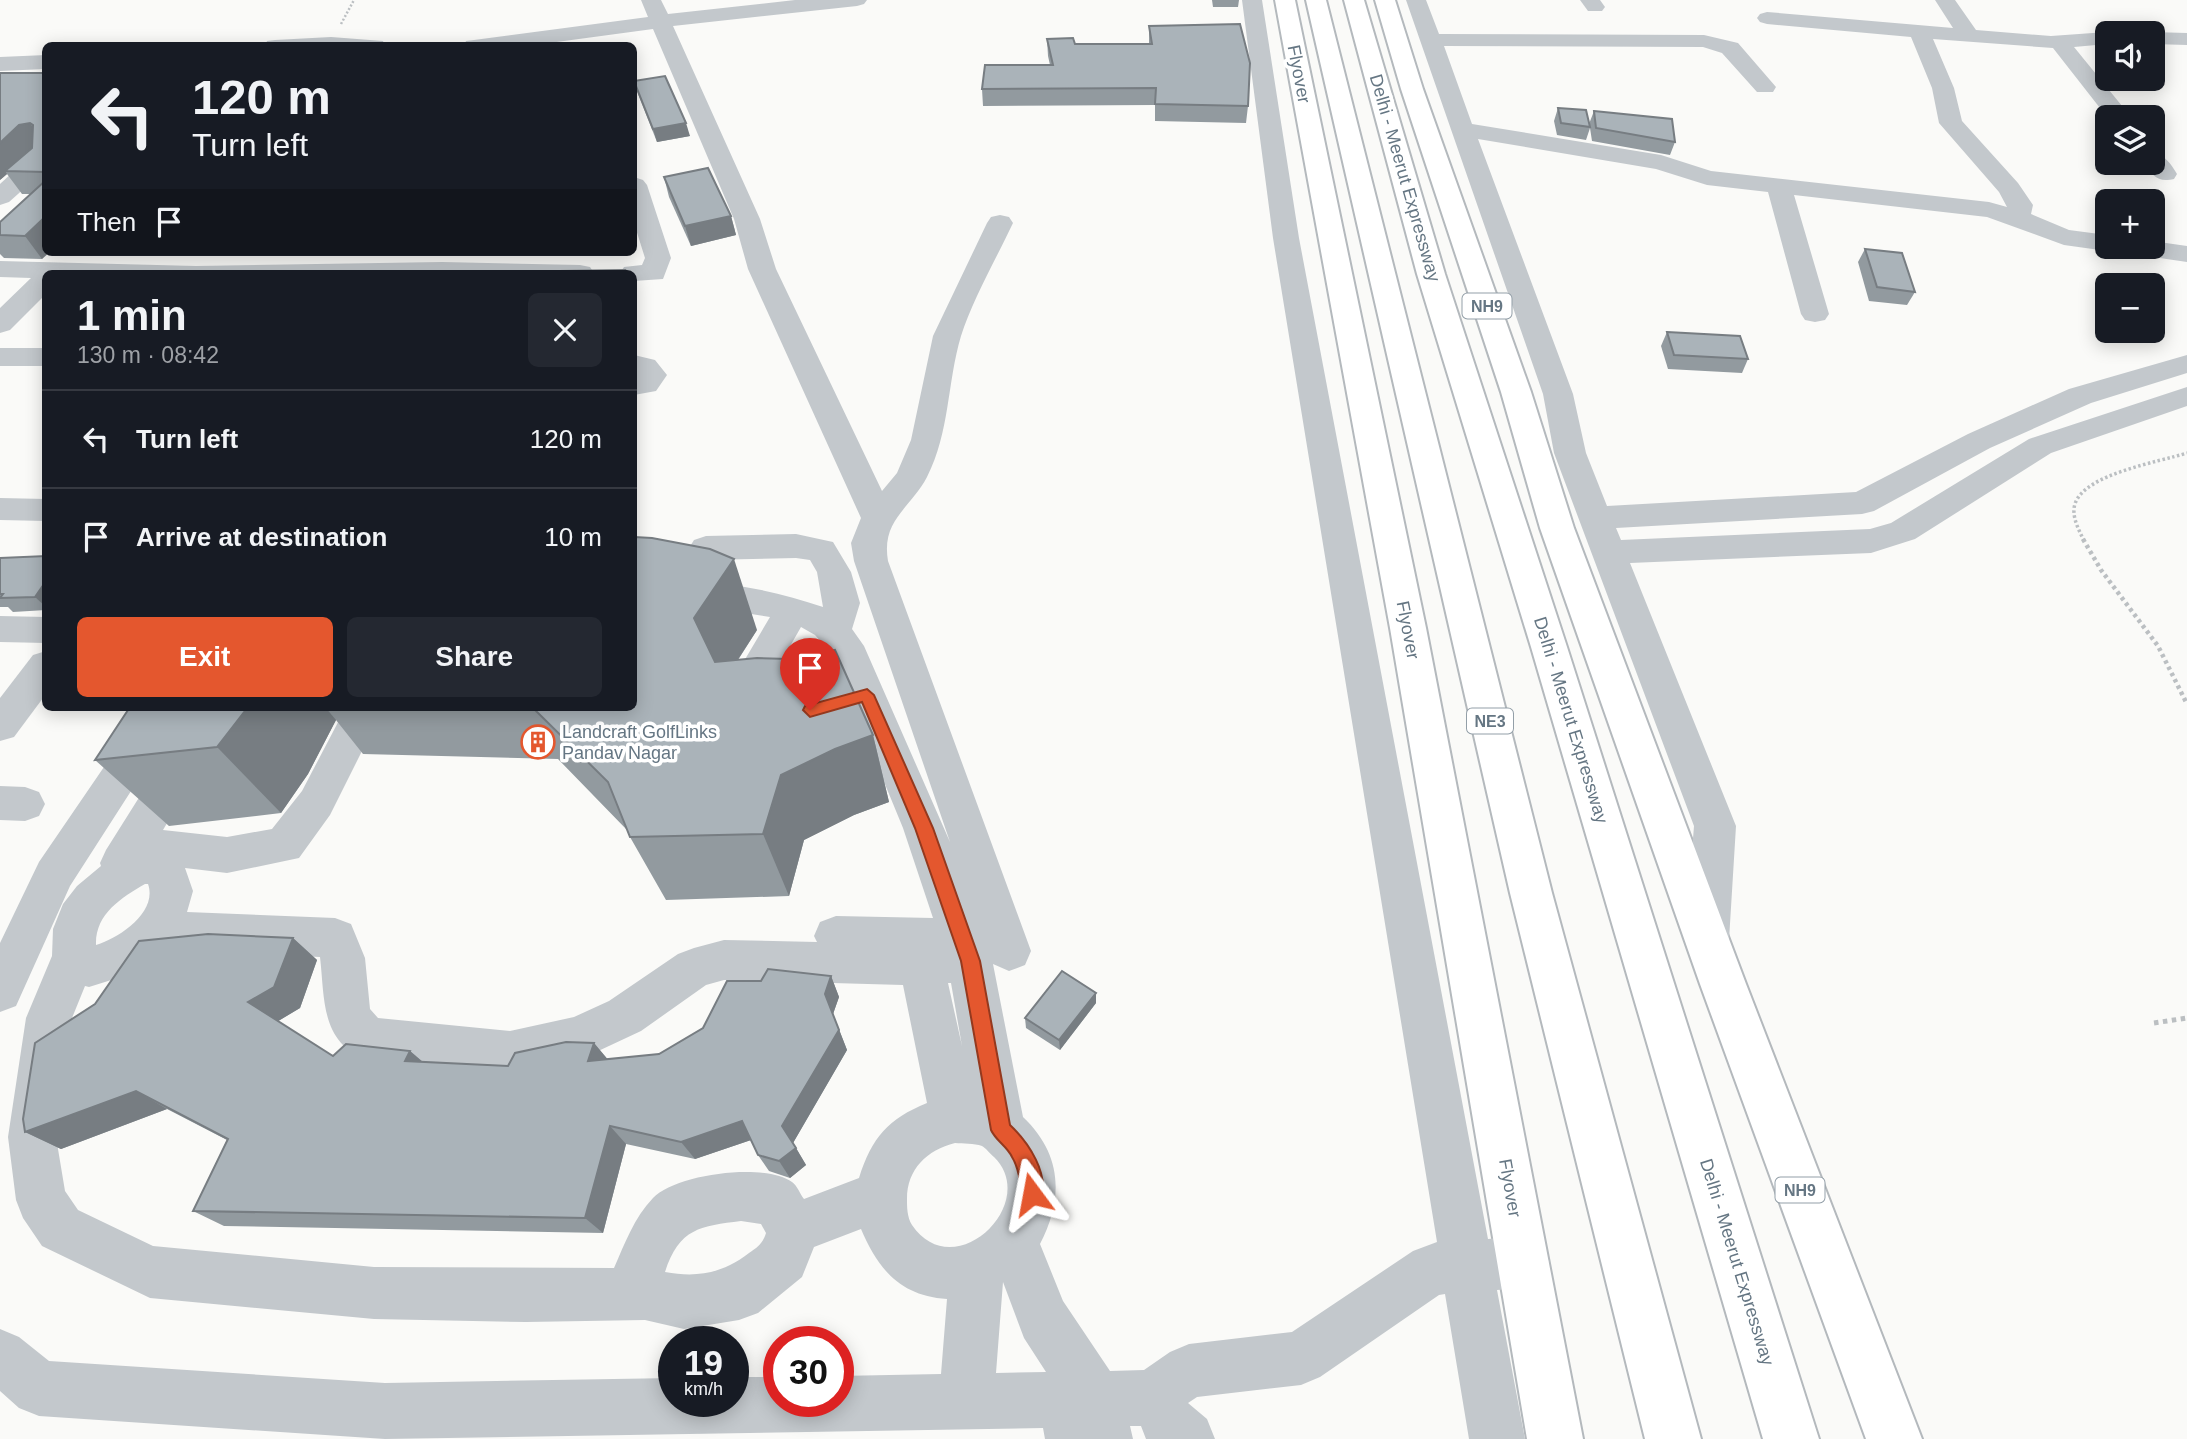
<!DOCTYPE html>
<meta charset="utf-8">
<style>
body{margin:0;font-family:Helvetica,sans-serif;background:#242831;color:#f1f3f6;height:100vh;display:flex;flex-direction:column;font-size:26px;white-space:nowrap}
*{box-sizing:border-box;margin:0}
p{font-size:23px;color:#9ea1a6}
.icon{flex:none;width:38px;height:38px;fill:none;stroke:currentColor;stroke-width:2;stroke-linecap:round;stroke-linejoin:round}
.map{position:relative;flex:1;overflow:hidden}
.drawer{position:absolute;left:42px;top:270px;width:595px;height:441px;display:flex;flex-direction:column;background:#171b24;border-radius:10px;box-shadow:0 4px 18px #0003}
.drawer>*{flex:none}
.hud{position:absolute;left:42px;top:42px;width:595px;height:214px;border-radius:10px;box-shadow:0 4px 18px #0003;background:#171b24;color:#f1f3f6;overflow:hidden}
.tools{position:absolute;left:2095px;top:21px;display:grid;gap:14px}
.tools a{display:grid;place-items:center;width:70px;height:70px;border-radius:10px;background:#171b24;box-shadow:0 4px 18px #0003;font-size:35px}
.speed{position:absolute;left:658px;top:1326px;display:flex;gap:14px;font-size:35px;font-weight:700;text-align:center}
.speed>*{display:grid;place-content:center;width:91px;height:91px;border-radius:50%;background:#171b24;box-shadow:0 4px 18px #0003;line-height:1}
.speed small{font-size:18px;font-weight:400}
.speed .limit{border:10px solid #d22;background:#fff;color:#111}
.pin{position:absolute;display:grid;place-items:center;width:60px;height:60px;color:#fff;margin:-72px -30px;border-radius:50% 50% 50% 0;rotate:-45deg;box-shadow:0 0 7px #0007}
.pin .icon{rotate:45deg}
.me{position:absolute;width:77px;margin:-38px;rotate:347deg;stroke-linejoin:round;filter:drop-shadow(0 0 5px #0008)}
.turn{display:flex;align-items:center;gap:24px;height:147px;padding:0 35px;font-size:32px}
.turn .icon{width:91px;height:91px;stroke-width:2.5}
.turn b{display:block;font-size:49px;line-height:60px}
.then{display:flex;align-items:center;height:66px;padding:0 35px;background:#0003;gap:14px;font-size:26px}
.round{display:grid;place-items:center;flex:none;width:74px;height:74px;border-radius:10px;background:#242831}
.summary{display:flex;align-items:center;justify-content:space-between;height:119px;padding:0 35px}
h1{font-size:42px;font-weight:800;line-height:52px}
.primary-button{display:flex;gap:14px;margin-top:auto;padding:14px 35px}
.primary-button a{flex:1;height:80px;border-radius:10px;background:#e4572e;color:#fff;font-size:28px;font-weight:800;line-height:80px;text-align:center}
.primary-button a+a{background:#242831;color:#f1f3f6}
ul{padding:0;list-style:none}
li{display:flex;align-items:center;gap:21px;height:98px;padding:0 35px;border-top:2px solid #363941}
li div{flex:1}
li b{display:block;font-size:26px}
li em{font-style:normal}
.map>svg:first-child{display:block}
</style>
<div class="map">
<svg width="2187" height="1439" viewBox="0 0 2187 1439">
<rect width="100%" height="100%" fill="#fafaf8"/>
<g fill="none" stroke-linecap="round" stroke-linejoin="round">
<defs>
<g id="highway">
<polygon points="1275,0 1295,0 1426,628 1583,1439 1527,1439 1390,628"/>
<polygon points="1306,0 1326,0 1552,893 1701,1439 1645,1439 1510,893"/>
<polygon points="1344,0 1364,0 1445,274 1567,647 1819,1439 1763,1439 1531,647 1417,274"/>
<polygon points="1375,0 1395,0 1423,89 1531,392 1574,528 1746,984 1922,1439 1866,1439 1700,984 1540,528 1501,392 1401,89"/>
</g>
</defs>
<use href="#highway" stroke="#b4b9bd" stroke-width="4"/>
<polyline stroke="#bbbfc2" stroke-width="2.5" stroke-dasharray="2 2" stroke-linecap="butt" points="341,24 354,0"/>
<path stroke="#bbbfc2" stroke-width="3.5" stroke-dasharray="2.5 2.5" stroke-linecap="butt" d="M2084,541C2079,530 2071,516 2075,504C2084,474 2159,462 2187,453"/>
<polyline stroke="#bbbfc2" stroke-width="4.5" stroke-dasharray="3.5 3.5" stroke-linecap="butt" points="2083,539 2101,570 2158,646 2187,704"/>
<polyline stroke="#bbbfc2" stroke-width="5" stroke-dasharray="4.5 4.5" stroke-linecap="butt" points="2154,1023 2187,1018"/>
<g fill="#c3c8cc" fill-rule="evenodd">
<path d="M641,0H661L668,14L795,0H867L864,4L857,6L673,26L760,219L776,269L882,491L897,473L911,440L933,336L987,223L991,217L1000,215L1009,217L1013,223C997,257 972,301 961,336C947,383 950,432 927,477C910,509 881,520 888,561L1031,951L1025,965L1009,971L993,964L1023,1117C1062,1154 1064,1198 1040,1244L1063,1301L1110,1371L1144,1370L1170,1352L1189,1344L1292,1332L1413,1251L1437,1242L1273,238L1242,0H1262L1299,238L1488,1239L1523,1236L1541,1244L1549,1262L1541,1280L1523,1288L1497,1290L1525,1439H1469L1445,1294L1439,1295L1320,1377L1301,1385L1197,1397L1188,1403L1207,1419L1215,1439H1146L1141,1426H1130L1133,1439H1045L1043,1428L385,1439L39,1416L19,1408L0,1391V1329L19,1337L49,1361L385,1383L674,1378V1402H733V1377H779V1402H838V1376L941,1374L947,1299C900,1296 878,1269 861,1229L814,1247L802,1277L758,1313L739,1320L684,1329L645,1320L526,1322L374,1319L150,1298L42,1246L23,1218L16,1200L8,1137L26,1018L52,956L53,929L63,904L77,886L101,866L100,863L106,850L196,707H235L163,830L227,837L272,829L302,791L346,707H384L330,815L299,858L227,873L185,868L193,891L187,912L335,918L351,924L365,958L370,1009L378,1018L510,1031L574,1017L609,1001L678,954L694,948L724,940L817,942L814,936L820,922L836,916L933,918L903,828L831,653L815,635L801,627L769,683L779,702L773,712L760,717L744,711L731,683L770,617L706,607L634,604V578C697,577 762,586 823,607L817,572L810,560L796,558L706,560L694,556L689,548L694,540L706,536L796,534L833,542L851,572L860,603L852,629L864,646L950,842L854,561L851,543L861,518L748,269L734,219L653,29L527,46H464L466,41L474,40L648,17ZM145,884H148C158,912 119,938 96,945C95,914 121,898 145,884ZM165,950L320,957C325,1000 320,1042 368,1061L510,1075L579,1060L641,1031L706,985L724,980L903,985L927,1103C888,1119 872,1137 859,1178L804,1199C800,1194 797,1185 792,1182C765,1162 675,1174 653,1198C634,1218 625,1243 614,1268L374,1267L153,1246L78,1210L65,1191L56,1137L72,1018L85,986L89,987L140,971ZM948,983H951L962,1046ZM955,1143C963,1144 974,1143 982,1146C986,1148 990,1154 994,1157C1041,1203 954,1287 912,1225C907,1217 907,1207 907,1199C907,1169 927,1150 955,1143ZM741,1221L761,1224L766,1233C763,1243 758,1247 749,1253C723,1273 698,1278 665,1272C679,1228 701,1226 741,1221ZM1003,1282L1024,1338L1046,1372L996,1373Z"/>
<polygon points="1406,0 1426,0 1439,34 1704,35 1738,43 1776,87 1773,92 1757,92 1722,53 1703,47 1444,46 1472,124 1661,155 1711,171 1989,202 2007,207 1999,192 1939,123 1932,88 1911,37 1767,24 1760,22 1757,18 1760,14 1767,12 1953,28 1935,0 1955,0 1976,30 2051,36 2107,32 2114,33 2107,33 2107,44 2074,47 2131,117 2107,117 2053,48 1933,39 1954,88 1962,121 2018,183 2033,205 2031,214 2069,230 2107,235 2107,247 2118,247 2116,249 2107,251 2064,245 1987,217 1794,195 1829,314 1825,320 1815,322 1805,320 1801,314 1768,192 1707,185 1656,169 1478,139 1573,394 1586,453 1607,506 1856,492 1968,434 2069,389 2187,355 2187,373 2091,403 1990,448 1874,511 1862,514 1616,528 1621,540 1870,529 1891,523 2029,439 2187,387 2187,406 2051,453 1915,539 1871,553 1630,563 1736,826 1729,940 1723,954 1707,960 1691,954 1685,940 1694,826 1554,453 1543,394"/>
<polygon points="1580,0 1600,0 1605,7 1602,11 1588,11"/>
<polygon points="2152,32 2187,33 2187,45 2152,44 2152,33 2145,33"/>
<polygon points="331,37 383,41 385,46 265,46 267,41 275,40"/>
<polygon points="46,55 46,69 0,71 0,57"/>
<polygon points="46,148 46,169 9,202 0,205 0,184 37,150"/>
<path d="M2152,151C2164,154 2171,164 2177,174L2174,179C2157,183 2153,175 2143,163H2152Z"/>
<polygon points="634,177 643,180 647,185 671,258 663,279 634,281 634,273 620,273 624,267 642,265 645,258 634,223"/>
<polygon points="2152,241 2187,246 2187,262 2126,253 2122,247 2152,247"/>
<polygon points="0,261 196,266 442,262 580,265 590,267 594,273 46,273 46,294 10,330 0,333 0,308 31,278 0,277"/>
<rect x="0" y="348" width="46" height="18"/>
<polygon points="634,355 655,360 667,375 656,391 634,395 634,377 636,375 634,373"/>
<polygon points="0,498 46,499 46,521 0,520"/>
<polygon points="0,616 46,617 46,643 0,642"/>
<polygon points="46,651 46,694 14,737 0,741 0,698 33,655"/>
<polygon points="145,707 185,707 70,886 16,1006 0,1012 0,943 39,862"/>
<polygon points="0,786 25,787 39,792 45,804 39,816 25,821 0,820"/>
</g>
<use href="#highway" fill="#fff" fill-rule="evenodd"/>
</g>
<g fill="#929a9f">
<polygon points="1212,0 1239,0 1238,7 1213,7"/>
<polygon points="1149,26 1248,106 1246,123 1155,121 1155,105 983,106 982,89 1050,65 1048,56 1047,39 1075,44 1149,44"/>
<polygon points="46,73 46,252 42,259 4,258 0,254 0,222 30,194 22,194 7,174 0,180"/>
<polygon points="634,81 690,136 657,142 638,94"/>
<polygon points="1558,108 1589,124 1594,111 1675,142 1670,155 1592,141 1590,128 1586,140 1557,135 1554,121"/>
<polygon points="664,177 731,216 736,235 691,246 669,197"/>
<polygon points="1865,249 1915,292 1907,305 1869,301 1858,262"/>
<polygon points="1667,332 1748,359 1742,373 1668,369 1661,346"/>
<polygon points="46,556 46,610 13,612 8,607 0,607 0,558"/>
<polygon points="757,630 738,660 873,735 889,802 854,815 804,840 789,896 666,900 630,837 627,830 558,759 363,754 336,720 308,774 281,813 169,826 95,760 130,707 634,707"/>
<polygon points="293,938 317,960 300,1008 278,1021 333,1056 410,1051 423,1062 508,1066 594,1043 607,1059 659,1054 703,1028 761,981 831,976 839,997 833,1014 847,1050 793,1143 806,1165 790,1178 769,1171 758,1155 751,1140 695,1159 626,1144 603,1233 224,1226 193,1211 227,1140 167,1109 61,1149 25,1132"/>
<polygon points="1096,1003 1060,1050 1026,1028 1025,1018"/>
</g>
<g fill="#777d82">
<polygon points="30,123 45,145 5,171 7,174 0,180 0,143 19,125"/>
<polygon points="686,123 690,136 657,142 653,129"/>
<polygon points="46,216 46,252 50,252 42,259 25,236"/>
<polygon points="731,216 736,235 691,246 685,226"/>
<polygon points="734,559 757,630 720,687 694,618"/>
<polygon points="46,581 46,607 35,597"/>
<polygon points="248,707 325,707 336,720 308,774 281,813 217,747"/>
<polygon points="873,735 889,802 854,815 804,840 789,896 763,834 781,775 835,749"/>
<polygon points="293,938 317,960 300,1008 275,1023 248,1002"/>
<polygon points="831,976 839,997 833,1014 847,1050 793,1143 782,1126"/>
<polygon points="1096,993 1096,1003 1060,1050 1059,1040"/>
<polygon points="594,1043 610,1062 588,1061"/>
<polygon points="410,1051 432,1070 405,1061"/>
<polygon points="136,1091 167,1109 61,1149 25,1132"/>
<polygon points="742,1121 754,1139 695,1159 681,1142"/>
<polygon points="610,1126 626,1144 603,1233 585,1218"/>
<polygon points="796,1148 806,1165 790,1178 779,1161"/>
</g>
<g fill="#aab3b9" stroke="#777d82" stroke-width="2">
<polygon points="1240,24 1250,63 1248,106 1155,104 1156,88 982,89 985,65 1053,65 1047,39 1073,38 1075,44 1152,44 1149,26"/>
<polygon points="0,73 46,73 46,172 5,171 32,148 33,125 30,123 19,125 0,143"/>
<polygon points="665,76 686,123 653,129 634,81"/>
<polygon points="1558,108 1586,110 1590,127 1561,123"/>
<polygon points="1594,111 1672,119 1675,142 1596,128"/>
<polygon points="708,168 731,216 685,226 664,177"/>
<polygon points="46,180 46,216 25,236 0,235 0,222"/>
<polygon points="1865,249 1902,253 1915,292 1877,287"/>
<polygon points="625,270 624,273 559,273 560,271"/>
<polygon points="1667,332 1740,336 1748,359 1674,355"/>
<polygon points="634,537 652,538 710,549 734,559 694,618 715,662 757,658 789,659 835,650 873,735 835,749 781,775 763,834 630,837 608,782 532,707 634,707"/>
<polygon points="46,556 46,581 35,597 0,598 3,594 0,594 0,558"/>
<polygon points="130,707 248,707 217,747 95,760"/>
<polygon points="208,934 293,938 274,987 248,1002 333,1056 346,1044 410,1051 405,1061 508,1066 515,1053 566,1042 594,1043 588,1061 659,1054 703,1028 727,981 761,981 768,969 831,976 825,994 839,1030 782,1126 796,1148 779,1161 758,1155 742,1121 681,1142 610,1126 585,1218 193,1211 228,1139 136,1091 25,1132 23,1119 35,1043 95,1004 139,941"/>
<polygon points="1062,971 1096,993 1059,1040 1025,1018"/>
</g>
<path fill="#e4572e" stroke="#94391e" stroke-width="2" d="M867,689L874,695L933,828L980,961L1010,1125C1028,1142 1051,1175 1040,1201L1032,1204L1025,1201C1019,1186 1021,1171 1012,1157C1007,1146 996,1141 991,1130L961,961L915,828L862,702L810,717L803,710L805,706Z"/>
<defs>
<symbol id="building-ring" viewBox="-11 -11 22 22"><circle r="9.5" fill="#fff" stroke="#e4572e" stroke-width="1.5"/><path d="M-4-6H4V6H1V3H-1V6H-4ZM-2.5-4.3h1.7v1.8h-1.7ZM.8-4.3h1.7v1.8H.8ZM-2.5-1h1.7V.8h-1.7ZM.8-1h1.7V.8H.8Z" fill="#e4572e"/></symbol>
</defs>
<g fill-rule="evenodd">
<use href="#building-ring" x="519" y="723" width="38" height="38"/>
</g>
<g text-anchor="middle" stroke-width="7" stroke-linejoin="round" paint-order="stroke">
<g fill="#fff" stroke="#939fa8" stroke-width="2">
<rect x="1462.5" y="293.5" width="49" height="25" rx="5"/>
<rect x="1467" y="708.5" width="46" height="25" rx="5"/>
<rect x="1775.5" y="1177.5" width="49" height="25" rx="5"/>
</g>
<g font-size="16" font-weight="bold" fill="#657683">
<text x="1487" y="312">NH9</text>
<text x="1490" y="727">NE3</text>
<text x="1800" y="1196">NH9</text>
</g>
<g font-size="18" fill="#657683" stroke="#fff">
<text transform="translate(1299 74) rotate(79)" y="6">Flyover</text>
<text transform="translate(1405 178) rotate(74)" y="6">Delhi - Meerut Expressway</text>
<text transform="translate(1408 630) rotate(79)" y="6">Flyover</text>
<text transform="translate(1571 720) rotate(73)" y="6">Delhi - Meerut Expressway</text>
<text transform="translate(1510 1188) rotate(80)" y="6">Flyover</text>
<text transform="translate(1737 1262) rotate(73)" y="6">Delhi - Meerut Expressway</text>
</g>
<g font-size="18" fill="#657683" stroke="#fff" text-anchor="start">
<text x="562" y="738">Landcraft GolfLinks<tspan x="562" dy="21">Pandav Nagar</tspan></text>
</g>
</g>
</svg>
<div class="tools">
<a><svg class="icon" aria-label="sound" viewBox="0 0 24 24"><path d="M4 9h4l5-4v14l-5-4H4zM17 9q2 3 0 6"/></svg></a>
<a><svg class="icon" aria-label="layers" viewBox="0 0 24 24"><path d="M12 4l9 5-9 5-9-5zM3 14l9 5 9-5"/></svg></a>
<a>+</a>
<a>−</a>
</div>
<div class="speed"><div>19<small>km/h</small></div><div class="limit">30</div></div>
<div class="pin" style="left:810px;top:710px;background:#d93025"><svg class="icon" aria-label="arrive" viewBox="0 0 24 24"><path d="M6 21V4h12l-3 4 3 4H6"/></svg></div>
<svg class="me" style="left:1032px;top:1194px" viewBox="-20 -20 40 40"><path d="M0-17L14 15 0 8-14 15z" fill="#e4572e" stroke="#fff" stroke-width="4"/></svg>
<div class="hud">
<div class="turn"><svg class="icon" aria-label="left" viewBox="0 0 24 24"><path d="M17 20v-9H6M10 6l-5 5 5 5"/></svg><div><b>120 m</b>Turn left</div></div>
<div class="then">Then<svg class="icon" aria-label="arrive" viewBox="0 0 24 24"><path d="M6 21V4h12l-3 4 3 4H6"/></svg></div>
</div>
<section class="drawer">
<div class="summary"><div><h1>1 min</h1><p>130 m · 08:42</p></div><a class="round"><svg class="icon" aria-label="close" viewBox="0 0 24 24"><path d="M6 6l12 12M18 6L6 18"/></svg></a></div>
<ul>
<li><svg class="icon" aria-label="left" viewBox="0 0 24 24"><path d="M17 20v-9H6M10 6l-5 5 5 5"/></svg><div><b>Turn left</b></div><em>120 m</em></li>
<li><svg class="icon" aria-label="arrive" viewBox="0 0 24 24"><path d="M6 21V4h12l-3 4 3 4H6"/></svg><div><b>Arrive at destination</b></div><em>10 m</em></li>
</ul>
<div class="primary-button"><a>Exit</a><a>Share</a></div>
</section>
</div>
